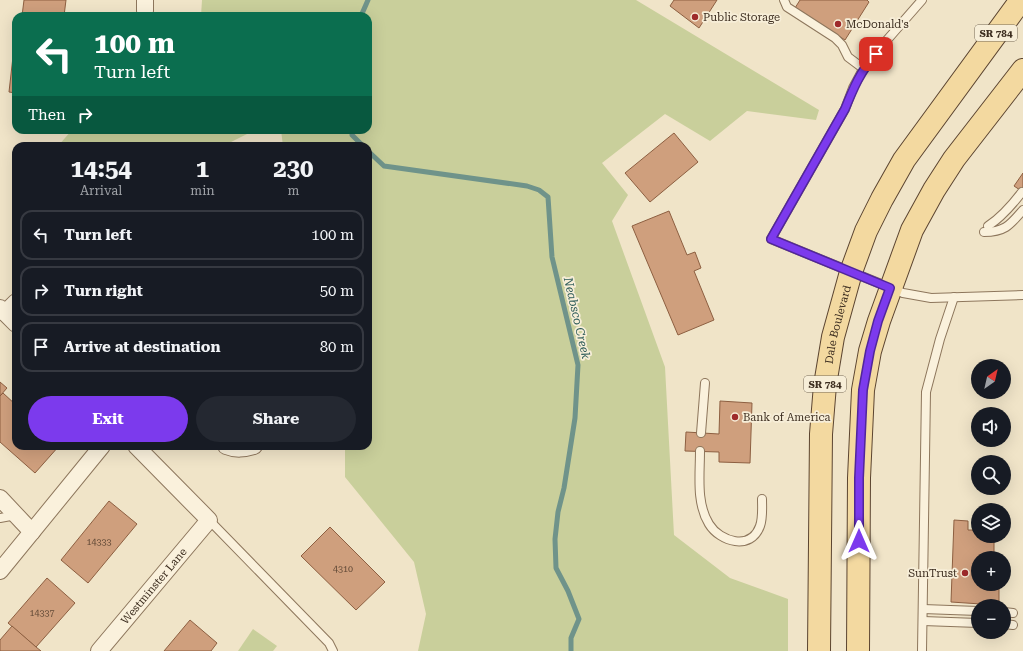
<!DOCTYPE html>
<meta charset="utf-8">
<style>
body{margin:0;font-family:"Roboto Serif",serif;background:#242831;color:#f1f3f6;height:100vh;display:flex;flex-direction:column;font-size:15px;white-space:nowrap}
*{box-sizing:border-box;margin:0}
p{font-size:13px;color:#9ea1a6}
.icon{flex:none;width:22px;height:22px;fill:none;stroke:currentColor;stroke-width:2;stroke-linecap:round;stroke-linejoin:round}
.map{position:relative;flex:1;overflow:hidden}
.drawer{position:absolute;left:12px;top:142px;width:360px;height:308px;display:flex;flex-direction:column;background:#171b24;border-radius:12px;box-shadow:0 4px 16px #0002}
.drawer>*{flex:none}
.hud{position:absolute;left:12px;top:12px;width:360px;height:122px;border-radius:12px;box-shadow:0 4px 16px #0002;background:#0b6e4f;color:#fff;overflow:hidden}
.needle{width:26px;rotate:34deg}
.tools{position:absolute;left:971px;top:359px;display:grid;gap:8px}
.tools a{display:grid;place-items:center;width:40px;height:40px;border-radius:50%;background:#171b24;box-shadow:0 4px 16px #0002;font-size:20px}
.pin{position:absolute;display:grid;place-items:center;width:34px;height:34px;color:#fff;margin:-17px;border-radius:8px;box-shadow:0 2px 6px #0006}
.me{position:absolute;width:44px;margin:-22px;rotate:0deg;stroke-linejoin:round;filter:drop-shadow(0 0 3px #0008)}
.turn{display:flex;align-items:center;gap:14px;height:84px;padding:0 16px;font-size:18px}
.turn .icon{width:52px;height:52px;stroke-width:2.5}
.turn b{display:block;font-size:28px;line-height:34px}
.then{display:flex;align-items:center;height:38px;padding:0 16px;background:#0003;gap:8px;font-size:15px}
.eta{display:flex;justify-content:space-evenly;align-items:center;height:68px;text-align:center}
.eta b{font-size:24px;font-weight:700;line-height:28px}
.primary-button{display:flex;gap:8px;margin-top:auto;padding:8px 16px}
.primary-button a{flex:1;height:46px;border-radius:24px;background:#7c3aed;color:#fff;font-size:16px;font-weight:700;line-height:46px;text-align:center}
.primary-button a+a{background:#242831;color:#f1f3f6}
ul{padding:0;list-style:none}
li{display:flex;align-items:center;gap:12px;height:50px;margin:0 8px 6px;padding:0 8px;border:2px solid #363941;border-radius:12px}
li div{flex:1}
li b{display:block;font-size:15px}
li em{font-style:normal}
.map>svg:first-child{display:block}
</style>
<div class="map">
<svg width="1023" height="651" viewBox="0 0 1023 651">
<rect width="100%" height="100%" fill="#f0e4c8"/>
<g fill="#c9cf9b">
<polygon points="202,0 636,0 819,110 816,120 747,111 710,141 665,114 602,163 628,195 612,221 665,367 674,535 730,578 788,599 788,651 418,651 426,614 414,562 345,477 345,446 368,446 368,146 283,146 281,130 368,130 368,16 201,16"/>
<polygon points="72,130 255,130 223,146 58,146"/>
<polygon points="253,629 277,646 273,651 238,651"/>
</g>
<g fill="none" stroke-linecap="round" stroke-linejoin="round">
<g stroke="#6f938a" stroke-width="5">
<polyline points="361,16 368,0"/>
<polyline points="352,130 352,135 363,146"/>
<polyline points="368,151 384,166 527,186 539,190 548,197 552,257 578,365 575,418 564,488 558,512 555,539 556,568 568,591 579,619 571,638 571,651"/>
</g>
</g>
<g fill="#cf9f7d" stroke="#8d5f41">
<polygon points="24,0 66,0 64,16 22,16"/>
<polygon points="674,0 717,0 699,28 670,6"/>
<polygon points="800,0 867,0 869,2 845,40 795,8"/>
<polygon points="16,30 16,93 9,92"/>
<polygon points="674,133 698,162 650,202 625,173"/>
<polygon points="1023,173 1023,192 1014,186"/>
<polygon points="669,211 687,255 695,252 701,268 694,271 714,320 678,335 632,226"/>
<polygon points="0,382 7,388 0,396"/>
<polygon points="3,393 16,405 16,446 59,446 35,473 0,442 0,396"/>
<polygon points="720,401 752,403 750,463 719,462 719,452 685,451 686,432 719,434"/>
<polygon points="109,501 137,524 88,583 61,560"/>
<polygon points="954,520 968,521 968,530 978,530 978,536 994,536 994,558 978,558 978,584 999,584 999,606 981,606 981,604 951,602"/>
<polygon points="330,527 385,582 356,610 301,556"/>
<polygon points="47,578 75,603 36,647 8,623"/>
<polygon points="190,620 217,643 211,651 164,651"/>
<polygon points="12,626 36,647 41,651 0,651 0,640"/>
</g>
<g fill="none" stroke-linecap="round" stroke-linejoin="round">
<defs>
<g id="lane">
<polyline points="784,0 787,7 835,38 842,45 848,57 864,69"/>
<polyline points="922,0 866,64 853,88 845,109 771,239 903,293 931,298 1023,295"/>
<path d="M988,226C1002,217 1012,205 1022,192"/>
<path d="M984,232C1005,232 1010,225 1023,210"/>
<polyline points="701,433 705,383"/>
<path d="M700,451C700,475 696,503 709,524C720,542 751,551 760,526C763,518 762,507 762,499"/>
<polyline points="0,518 16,515"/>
<polyline points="209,520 329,643 333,651"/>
<polyline points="923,609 978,611"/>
<polyline points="1004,612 1013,613"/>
<polyline points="923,621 978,623"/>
<polyline points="1004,624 1013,625"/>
<polyline points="922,651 926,392 940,339 954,297"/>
</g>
<g id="street">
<polyline points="145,11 145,0"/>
<polyline points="0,308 16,324"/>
<polyline points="5,313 16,302"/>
<path d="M226,446C236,450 244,449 254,446"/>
<polyline points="0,498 32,532"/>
<polyline points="0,571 102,446"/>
<path id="s1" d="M99,651L209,520L136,446"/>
</g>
<g id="primary">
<path id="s2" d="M819,651L821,434L825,385L833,337L851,272L866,231L882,199L904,160L1021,0"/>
<polyline points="858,651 859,478 863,390 870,351 879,321 912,230 934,190 954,159 1023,70"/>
</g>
</defs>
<use href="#lane" stroke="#8d765c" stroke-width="10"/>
<use href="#street" stroke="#8d765c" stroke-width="18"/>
<use href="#primary" stroke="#5b4430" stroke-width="24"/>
<use href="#lane" stroke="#faf1dc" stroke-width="8"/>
<use href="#street" stroke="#faf1dc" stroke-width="16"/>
<use href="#primary" stroke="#f3d9a0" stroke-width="22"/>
</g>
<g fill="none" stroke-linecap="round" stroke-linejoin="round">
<defs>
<path id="route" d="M859,541V478L863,390L870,351L878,321L890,288L771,239L845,109C853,89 861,70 876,54"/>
</defs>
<use href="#route" stroke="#51269a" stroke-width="10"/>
<use href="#route" stroke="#7c3aed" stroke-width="7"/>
</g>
<g fill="#9e2a2b" stroke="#f7eed8" stroke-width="1.5">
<circle cx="695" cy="17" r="4"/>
<circle cx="838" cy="24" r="4"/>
<circle cx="735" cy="417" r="4"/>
<circle cx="965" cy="573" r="4"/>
</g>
<g text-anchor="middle" stroke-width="3.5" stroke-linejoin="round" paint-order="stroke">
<g font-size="9" fill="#624a37">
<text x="99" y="545">14333</text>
<text x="343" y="572">4310</text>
<text x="42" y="616">14337</text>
</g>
<g fill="#f7eed8" stroke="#756857" stroke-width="1">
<rect x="975" y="25" width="42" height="16" rx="3"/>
<rect x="804" y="376" width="42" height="16" rx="3"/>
</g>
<g font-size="10" font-weight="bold" fill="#3d2e20">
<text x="996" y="37">SR 784</text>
<text x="825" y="388">SR 784</text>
</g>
<g font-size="11" fill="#3d2e20" stroke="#f7eed8" text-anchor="start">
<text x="703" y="21">Public Storage</text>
<text x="846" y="28">McDonald's</text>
<text x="743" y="421">Bank of America</text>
<text x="957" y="577" text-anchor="end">SunTrust</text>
</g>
<g font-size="11" fill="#3d2e20" stroke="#f7eed8">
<text dy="4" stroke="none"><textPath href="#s2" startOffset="328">Dale Boulevard</textPath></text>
<text dy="4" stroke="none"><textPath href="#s1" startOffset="85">Westminster Lane</textPath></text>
</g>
<g font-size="12" font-style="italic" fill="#2f5d5a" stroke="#f7eed8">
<text transform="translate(577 318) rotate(77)" y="4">Neabsco Creek</text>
</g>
</g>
</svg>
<div class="tools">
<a><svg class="needle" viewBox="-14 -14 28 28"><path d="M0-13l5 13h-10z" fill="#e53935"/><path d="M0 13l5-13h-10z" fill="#9ea1a6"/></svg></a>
<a><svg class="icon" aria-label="sound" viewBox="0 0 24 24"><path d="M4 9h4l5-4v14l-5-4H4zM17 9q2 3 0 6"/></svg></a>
<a><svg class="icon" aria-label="search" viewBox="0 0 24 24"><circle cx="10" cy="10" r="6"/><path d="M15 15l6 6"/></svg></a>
<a><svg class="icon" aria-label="layers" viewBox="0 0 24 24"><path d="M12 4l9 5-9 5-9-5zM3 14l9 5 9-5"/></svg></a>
<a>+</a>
<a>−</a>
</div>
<div class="pin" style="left:876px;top:54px;background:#d93025"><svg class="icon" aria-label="arrive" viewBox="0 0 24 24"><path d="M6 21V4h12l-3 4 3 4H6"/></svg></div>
<svg class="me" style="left:859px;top:541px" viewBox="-20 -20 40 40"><path d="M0-17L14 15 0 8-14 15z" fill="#7c3aed" stroke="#fff" stroke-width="4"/></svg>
<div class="hud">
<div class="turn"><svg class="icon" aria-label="left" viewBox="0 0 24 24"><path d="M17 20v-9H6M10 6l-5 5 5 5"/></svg><div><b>100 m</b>Turn left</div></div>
<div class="then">Then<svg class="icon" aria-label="right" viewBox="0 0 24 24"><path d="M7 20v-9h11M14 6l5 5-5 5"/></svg></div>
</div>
<section class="drawer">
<div class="eta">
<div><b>14:54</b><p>Arrival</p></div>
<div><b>1</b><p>min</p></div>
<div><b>230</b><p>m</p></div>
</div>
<ul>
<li><svg class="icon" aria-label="left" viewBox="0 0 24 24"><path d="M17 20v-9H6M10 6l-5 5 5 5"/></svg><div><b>Turn left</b></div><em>100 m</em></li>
<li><svg class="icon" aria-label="right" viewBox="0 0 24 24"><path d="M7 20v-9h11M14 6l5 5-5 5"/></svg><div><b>Turn right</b></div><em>50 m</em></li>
<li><svg class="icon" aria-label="arrive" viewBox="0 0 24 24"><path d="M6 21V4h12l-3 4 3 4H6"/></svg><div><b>Arrive at destination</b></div><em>80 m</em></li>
</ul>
<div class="primary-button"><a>Exit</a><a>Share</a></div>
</section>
</div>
